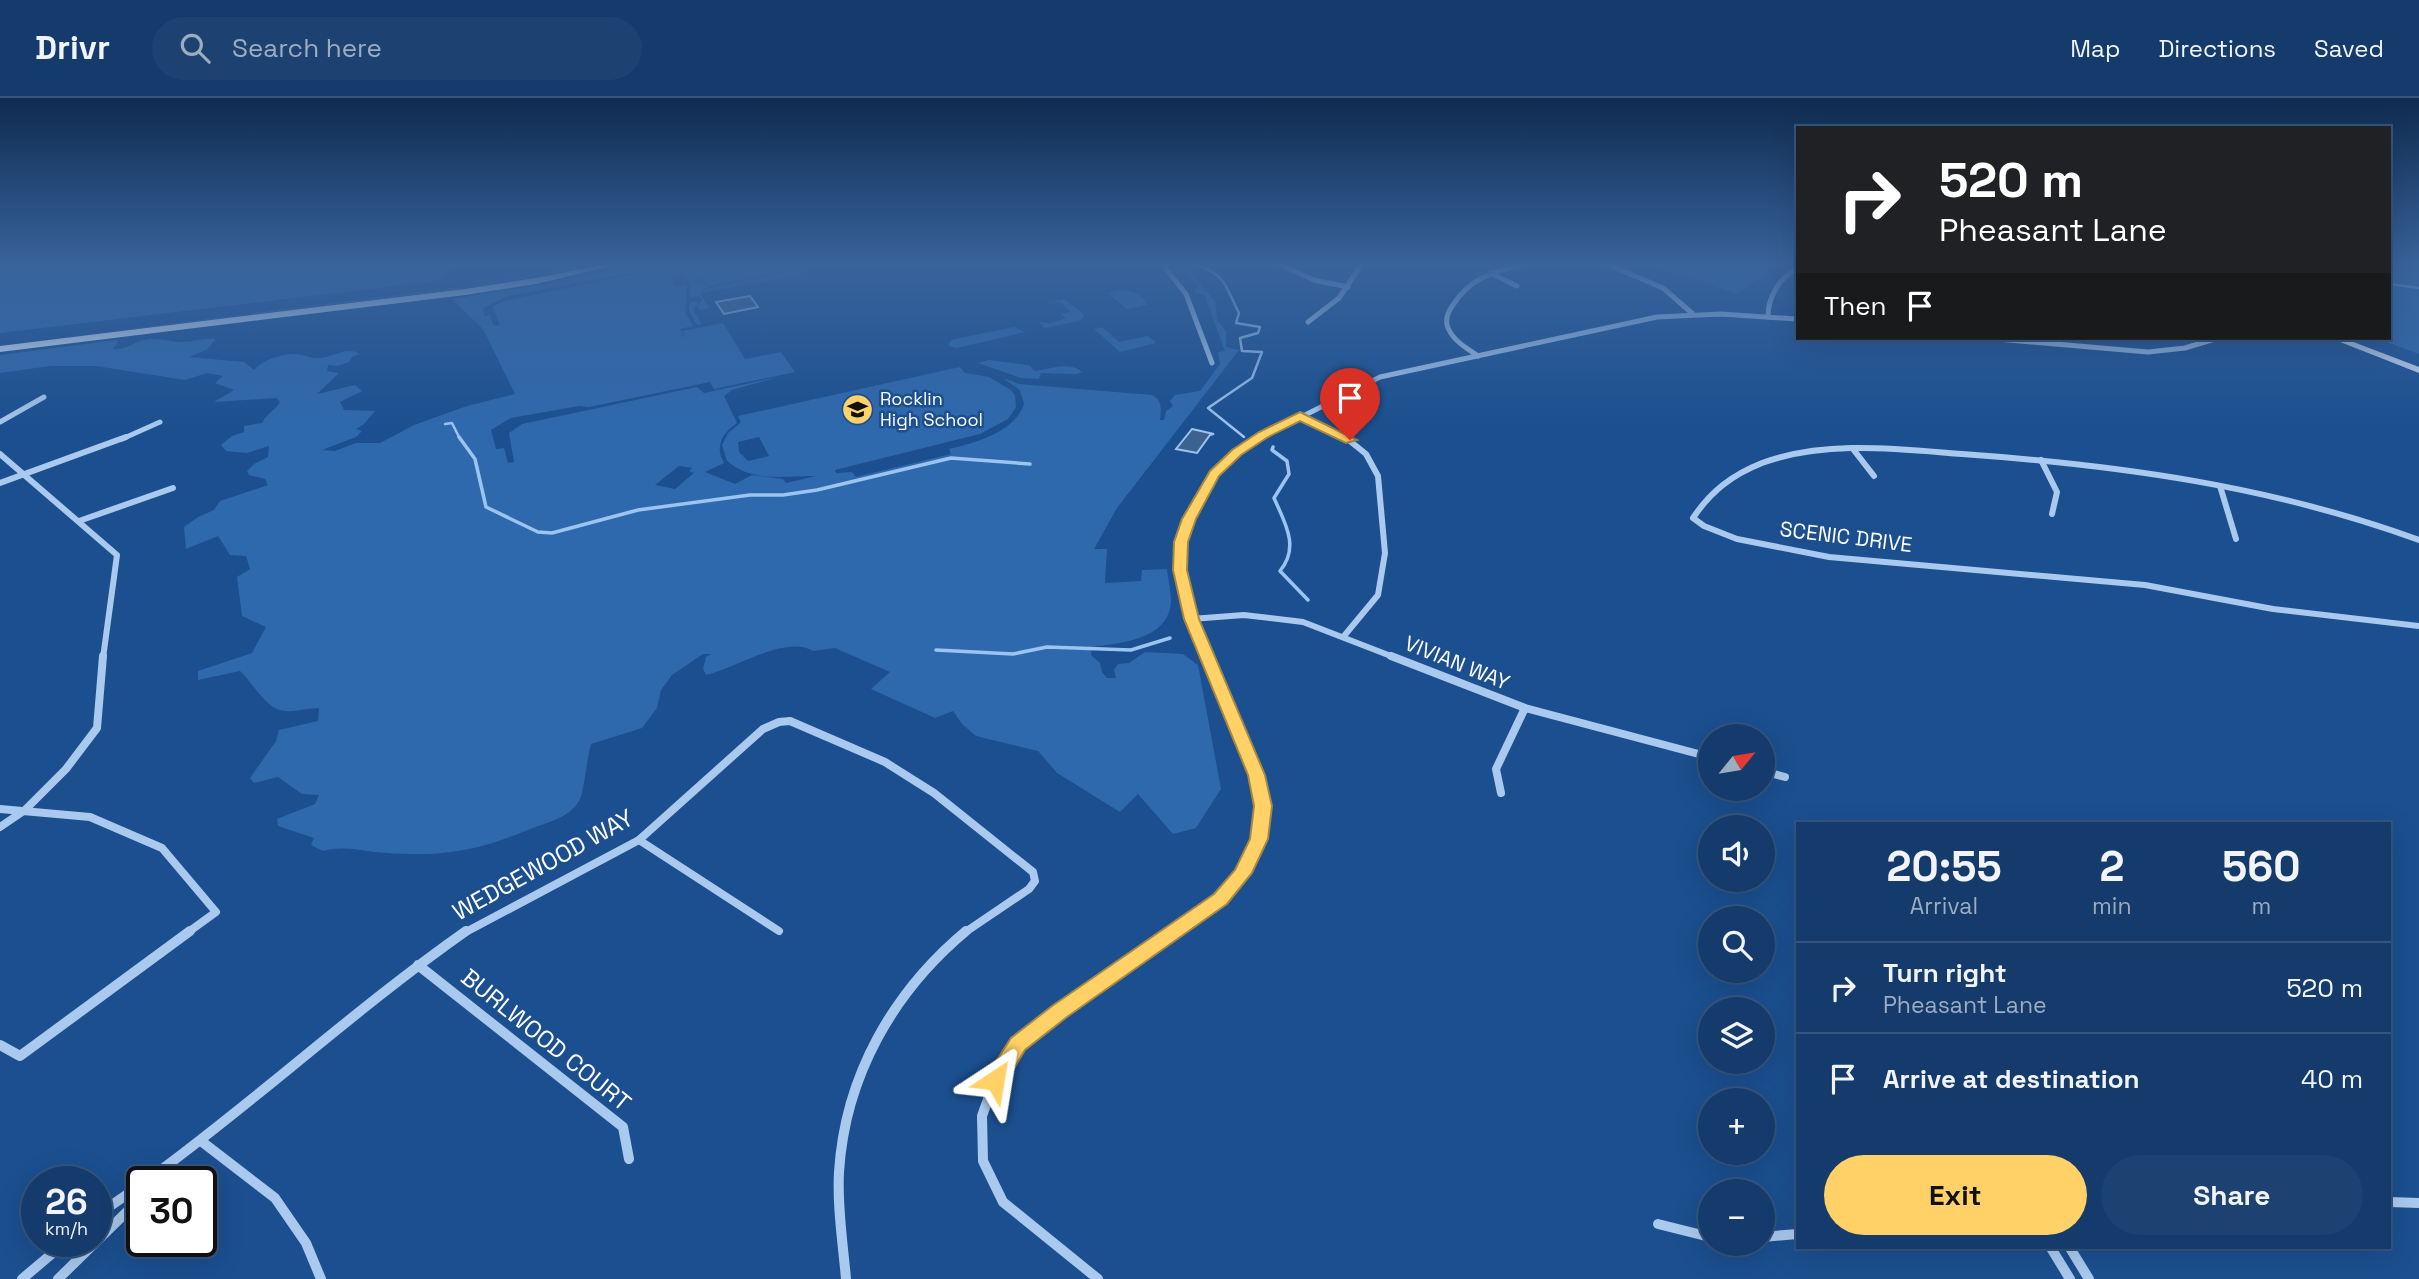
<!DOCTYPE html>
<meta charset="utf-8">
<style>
body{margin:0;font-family:"Space Grotesk",sans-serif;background:#1d4271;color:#f1f3f6;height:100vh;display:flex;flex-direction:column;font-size:26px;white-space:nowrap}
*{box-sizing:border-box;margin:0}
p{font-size:23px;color:#9dadc1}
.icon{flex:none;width:38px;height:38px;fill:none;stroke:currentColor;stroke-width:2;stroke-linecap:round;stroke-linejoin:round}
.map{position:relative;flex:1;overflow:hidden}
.panel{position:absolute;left:1796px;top:724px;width:595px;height:427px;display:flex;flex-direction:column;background:#143b6b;border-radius:0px;box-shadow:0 7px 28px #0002,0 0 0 2px #33557e}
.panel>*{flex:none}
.top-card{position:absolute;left:1796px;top:28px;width:595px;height:214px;border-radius:0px;box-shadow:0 7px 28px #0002,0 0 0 2px #33557e;background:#202124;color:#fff;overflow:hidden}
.needle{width:46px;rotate:60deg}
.fabs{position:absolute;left:1698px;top:626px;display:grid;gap:14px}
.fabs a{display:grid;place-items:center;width:77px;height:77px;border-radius:50%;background:#143b6b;box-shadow:0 7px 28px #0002,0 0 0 2px #33557e;font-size:35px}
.speed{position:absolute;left:21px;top:1068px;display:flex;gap:14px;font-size:35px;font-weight:700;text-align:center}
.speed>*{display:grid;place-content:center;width:91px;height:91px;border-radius:50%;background:#143b6b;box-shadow:0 7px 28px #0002,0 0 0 2px #33557e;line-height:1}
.speed small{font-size:18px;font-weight:400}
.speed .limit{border:4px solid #111;border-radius:10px;background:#fff;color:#111}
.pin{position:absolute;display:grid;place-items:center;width:60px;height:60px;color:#fff;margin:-72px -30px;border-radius:50% 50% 50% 0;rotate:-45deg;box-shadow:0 0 7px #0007}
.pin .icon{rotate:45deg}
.me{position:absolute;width:77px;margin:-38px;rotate:33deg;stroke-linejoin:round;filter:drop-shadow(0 0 5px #0008)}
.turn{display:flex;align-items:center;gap:24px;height:147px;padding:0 28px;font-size:32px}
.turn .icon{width:91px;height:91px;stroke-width:2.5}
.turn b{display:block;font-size:49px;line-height:60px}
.then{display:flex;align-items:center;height:66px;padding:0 28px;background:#0003;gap:14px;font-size:26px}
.eta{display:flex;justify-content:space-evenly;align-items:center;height:119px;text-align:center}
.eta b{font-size:42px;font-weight:700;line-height:49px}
.primary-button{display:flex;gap:14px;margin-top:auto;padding:14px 28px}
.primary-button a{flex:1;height:80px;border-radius:42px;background:#ffd166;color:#111;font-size:28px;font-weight:700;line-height:80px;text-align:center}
.primary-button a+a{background:#1d4271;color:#f1f3f6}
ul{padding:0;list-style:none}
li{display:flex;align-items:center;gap:21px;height:91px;padding:0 28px;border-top:2px solid #33557e}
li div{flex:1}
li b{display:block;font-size:26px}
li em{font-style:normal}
header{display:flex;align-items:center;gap:42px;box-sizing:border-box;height:98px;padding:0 35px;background:#143b6b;border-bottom:2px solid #33557e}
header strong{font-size:33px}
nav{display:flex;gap:38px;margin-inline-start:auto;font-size:24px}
.search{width:490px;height:63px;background:#1d4271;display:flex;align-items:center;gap:18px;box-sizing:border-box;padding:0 24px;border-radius:38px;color:#9dadc1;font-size:26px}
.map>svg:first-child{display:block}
</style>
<header>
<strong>Drivr</strong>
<div class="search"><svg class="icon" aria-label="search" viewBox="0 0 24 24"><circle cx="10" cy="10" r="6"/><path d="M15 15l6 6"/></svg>Search here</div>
<nav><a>Map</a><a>Directions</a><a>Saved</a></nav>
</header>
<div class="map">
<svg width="2419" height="1181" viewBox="0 0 2419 1181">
<rect width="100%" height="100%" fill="#1b4f8f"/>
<g fill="#2e69ad" fill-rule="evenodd">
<polygon points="0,167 377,167 382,176 404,167 452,167 438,183 0,235"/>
<polygon points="591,167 598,167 459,191 28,244 470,188"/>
<path d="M633,167H679L708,189L697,193L806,169L800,175L802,180L789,182L786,180L700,195L709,210L700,212L697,208L694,209V213L702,226L697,227L689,213V205L696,203L698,208L702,202L699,198L690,200L691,185L680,175L655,170L508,198L483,210L485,218L490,217L493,227L497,228L500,227L493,209L503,203L656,172L676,176L671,178L676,189L687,186L685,214L693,228L680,231L687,244L682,233L723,225L745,261L781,254L795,274L714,291L710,284L589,309L579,308L511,320L491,332L496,351L504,350L508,365L514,364L509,335L522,326L697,289L704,295L782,278L732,292L724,298L737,325C723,335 714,348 724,365L705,374L735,386L752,377L783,381L786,385L816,378C789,377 754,386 727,363L722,347L728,335L741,324L738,318L960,269L965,275L989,279L1011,292L1015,297L1016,309L1008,321L980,336L835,372L836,375L852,374L856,379L951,356L949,351C974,345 1015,334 1024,306L1020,292L1003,280L1019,286L1152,297C1163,303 1161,311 1160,322H1164L1166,313L1173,308L1170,303L1175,297L1200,293L1220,266L1218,254L1225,253L1204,196H1197L1193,192L1198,189L1178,167H1184L1215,203L1217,222L1226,233V249L1239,252L1117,410L1094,451H1107L1105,485L1141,483L1142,472L1167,471C1168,482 1171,493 1171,504C1168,542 1121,545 1092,549L1091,557L1100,565L1102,574L1107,580H1116L1114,572L1118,566L1129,565L1145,554L1183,556L1198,567L1221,691L1196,730L1173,736L1138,696L1120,714L1057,675L1038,653L976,638L962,626L953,613L935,620L871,591L890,574L835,550L813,553C787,536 733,571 706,577L703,571L706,559L711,556H703L672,577L661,592L657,610L642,630L591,646C587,659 584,696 579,703C570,719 549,724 533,730C479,752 446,759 387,755C364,754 346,747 323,753L311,747L314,740L278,728L277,721L315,706L319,697L302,696L278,679L254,685L250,680L276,643L279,632L318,623L319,610C308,610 296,614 285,613C266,612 254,586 240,573L198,582V573L252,555L266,529L242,518L237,479L250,471L246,458L230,457L218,438L186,451L184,429L198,419L214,412L220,403L268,387L265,381L249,377L247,373L254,366L268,359L269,348L247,355L226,353L221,347L232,338L244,334V328L262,325C266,316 275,313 280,304L277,300L214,304L234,292L215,285L223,278L207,275L185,282L96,268H50L0,275V257L116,242L118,244L113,251C126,252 132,245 144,242C158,238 169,244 182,244C193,244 203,240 215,241L208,251L189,259L244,264L254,272C262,262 282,256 295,256C302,256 310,260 317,260C332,261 346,247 360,256L352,259L349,264L337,268L328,267L327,273L339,275L317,296L355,287L362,293L340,304L344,312L375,313L364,326L356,331L362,333L356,339L322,352L335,353L356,345H380L414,327L467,308L515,296L483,231L452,201L569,182ZM759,339L769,358L748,363L739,354L738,344ZM679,368L692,370L689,373L694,375L675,391L655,387Z"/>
<polygon points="682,167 806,167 710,188"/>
<polygon points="1649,167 1770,167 1765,177 1737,196"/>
<polygon points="2389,167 2419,171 2419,256 2376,240 2389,240"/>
<path d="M1120,192C1132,191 1143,196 1147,207L1127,211L1108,195Z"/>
<path d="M1063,201L1083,215L1084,219L1079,223L1045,230L1038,223C1047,226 1055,225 1066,220L1061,216L1071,214L1060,204L1047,206Z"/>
<polygon points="1014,229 1025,234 957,250 948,248 951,242"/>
<polygon points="1102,229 1119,244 1148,238 1156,245 1120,254 1094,231"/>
<path d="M989,262L1029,267L1035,273C1050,271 1070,263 1082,274L1077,276L1041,275L1039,281L1021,280L978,265Z"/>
</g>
<g fill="#3c6290" stroke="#9cc4f0" stroke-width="2">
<polygon points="750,198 758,209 724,216 716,204"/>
<polygon points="1192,331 1214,336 1210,337 1197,355 1176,351"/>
</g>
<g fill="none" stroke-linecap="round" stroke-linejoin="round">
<g stroke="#9cc4f0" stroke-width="2.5">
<path d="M1198,167C1226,177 1226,190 1239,215L1236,225L1260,229L1258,235L1240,240L1242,253L1262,254L1252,280L1208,310L1244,339"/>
<polyline points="2389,186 2419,190"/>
<polyline points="445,326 452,325 460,341"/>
</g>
<g stroke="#9cc4f0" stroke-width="3.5">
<polyline points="459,339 475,361 486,409 538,434 552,435 638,412 750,397 783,397 817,392 951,360 1030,366"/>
<path d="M1273,349L1272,352L1287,363L1289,376L1274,400C1285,425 1300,449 1280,473L1308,502"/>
<polyline points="936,552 1013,556 1047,549 1131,552 1170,540"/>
</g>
<g stroke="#a9c9ee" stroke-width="5">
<polyline points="1163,167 1186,196 1212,265"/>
<polyline points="1281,167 1314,182 1348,189"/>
<polyline points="1609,167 1663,190 1693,216"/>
<polyline points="1490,175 1517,188"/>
<path d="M1768,219C1768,199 1779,180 1797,171"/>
<polyline points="1308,224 1339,200 1361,167"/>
<polyline points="1986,240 2148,254 2185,250 2218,240"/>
<path d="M1478,258C1468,251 1455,244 1449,232C1444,223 1447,215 1453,207C1469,181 1493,173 1522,167"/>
<polyline points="1300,318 1348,341"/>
<polyline points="0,324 44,299"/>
<polyline points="122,341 160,324"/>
<polyline points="1258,341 1380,279 1657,219 1721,216 1797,221"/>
</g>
<g stroke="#a9c9ee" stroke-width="6">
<polyline points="1853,351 1874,378"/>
<polyline points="0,356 117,457 103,560"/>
<polyline points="2041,362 2057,394 2052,416"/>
<polyline points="0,385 126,339"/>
<polyline points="2220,388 2236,441"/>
<polyline points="79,423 173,390"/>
<path d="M2419,442C2271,388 2119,367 1962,356C1897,351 1825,342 1762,365C1732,377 1711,393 1693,420L1704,428L1737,441L1829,459L2145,487L2273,511L2419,528"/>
<polyline points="1191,521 1244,517 1303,524 1396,560"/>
<polyline points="1344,538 1378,497 1385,455 1378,378 1366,356 1345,339"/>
<path d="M1207,560C1194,529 1177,490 1179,456C1180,434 1201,394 1214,376C1225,361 1245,350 1260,339"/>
</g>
<g stroke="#a9c9ee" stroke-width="8">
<polyline points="1391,558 1525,610 1710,659"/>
<polyline points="1762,673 1785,679"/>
<polyline points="1501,695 1496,671 1525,610"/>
<polyline points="0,711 90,719 162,750 216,814 187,835"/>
<polyline points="0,729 25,712 66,671 97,630 103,558"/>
<polyline points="639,742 779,833"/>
<polyline points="464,835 639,742 763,631 779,624 790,623 885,664 934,695 1033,774 1035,783 1029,791 964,835"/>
<path d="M1172,835C1187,824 1206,814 1220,801C1246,778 1262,744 1263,710C1263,676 1221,593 1206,558"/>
</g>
<g stroke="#a9c9ee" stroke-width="10">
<polyline points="418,867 623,1029 629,1061"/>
<polyline points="0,947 20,958 190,833"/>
<polyline points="201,1043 275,1100 306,1145 321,1181"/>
<path d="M146,1083C256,1003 355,911 466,833"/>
<polyline points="2389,1104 2419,1105"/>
<polyline points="96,1118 142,1086"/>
<polyline points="1658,1126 1710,1139"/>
<polyline points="1762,1139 1797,1136"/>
<polyline points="2051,1150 2070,1181"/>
<polyline points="2070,1150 2089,1181"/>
<polyline points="22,1181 67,1143"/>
<polyline points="58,1181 142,1099"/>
<path d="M846,1181C843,1146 837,1109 839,1074C845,978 893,894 966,833"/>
<polyline points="1098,1181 1003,1104 983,1063 982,1018 995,982 1018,946 1174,833"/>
</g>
<g fill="#d6e6fa" fill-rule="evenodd">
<polygon points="601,167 615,167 536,186 465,197 0,254 0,248 465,191 536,180"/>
<polygon points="2330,240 2343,240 2419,269 2419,275"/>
</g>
</g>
<linearGradient id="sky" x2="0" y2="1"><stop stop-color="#0f2b4f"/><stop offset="0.5" stop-color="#39639b"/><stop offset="1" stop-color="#39639b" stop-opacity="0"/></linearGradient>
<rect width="2419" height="332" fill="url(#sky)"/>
<polygon fill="#ffd166" stroke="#a68842" stroke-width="2" points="1300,314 1357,342 1346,345 1300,323 1268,339 1241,357 1219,378 1196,421 1188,444 1187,472 1199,521 1265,677 1272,708 1268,741 1252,775 1227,806 1067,919 1025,952 1003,989 995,991 987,989 984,982 1011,940 1052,908 1214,796 1235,772 1250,741 1254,708 1248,677 1184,521 1173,472 1174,444 1182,421 1210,373 1232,352 1259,334"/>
<defs>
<symbol id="school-disc" viewBox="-11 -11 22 22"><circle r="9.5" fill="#ffd166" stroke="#1b4f8f"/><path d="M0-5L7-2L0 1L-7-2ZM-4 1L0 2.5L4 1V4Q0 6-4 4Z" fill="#111"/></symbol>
</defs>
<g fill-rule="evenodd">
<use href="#school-disc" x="840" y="294" width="35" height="35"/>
</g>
<g text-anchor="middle" stroke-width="5" stroke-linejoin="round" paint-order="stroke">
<g font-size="18" fill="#fff" stroke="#1b4f8f" text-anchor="start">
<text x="880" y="307">Rocklin<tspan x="880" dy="21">High School</tspan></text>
</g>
<g font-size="21" fill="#fff" stroke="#1b4f8f">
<text transform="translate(1846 439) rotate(7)" y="7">SCENIC DRIVE</text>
<text transform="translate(1457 565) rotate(22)" y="7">VIVIAN WAY</text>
</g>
<g font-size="24" fill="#fff" stroke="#1b4f8f">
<text transform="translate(543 767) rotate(-29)" y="8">WEDGEWOOD WAY</text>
<text transform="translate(546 942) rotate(39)" y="8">BURLWOOD COURT</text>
</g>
</g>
</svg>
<div class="fabs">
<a><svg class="needle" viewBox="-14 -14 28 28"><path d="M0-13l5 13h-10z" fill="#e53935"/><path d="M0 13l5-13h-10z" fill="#9dadc1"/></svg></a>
<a><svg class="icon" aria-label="sound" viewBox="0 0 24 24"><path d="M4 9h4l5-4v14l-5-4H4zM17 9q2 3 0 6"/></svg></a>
<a><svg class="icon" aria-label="search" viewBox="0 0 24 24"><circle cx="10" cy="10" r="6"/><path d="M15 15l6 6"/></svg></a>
<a><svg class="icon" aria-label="layers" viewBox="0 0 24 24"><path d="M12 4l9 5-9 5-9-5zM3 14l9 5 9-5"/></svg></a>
<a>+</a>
<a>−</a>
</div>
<div class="speed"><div>26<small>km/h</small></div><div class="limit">30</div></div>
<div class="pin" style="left:1350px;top:342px;background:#d93025"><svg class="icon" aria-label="arrive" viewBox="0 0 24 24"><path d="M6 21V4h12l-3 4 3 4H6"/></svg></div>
<svg class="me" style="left:995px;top:982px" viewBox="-20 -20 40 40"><path d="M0-17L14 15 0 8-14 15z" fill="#ffd166" stroke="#fff" stroke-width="4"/></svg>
<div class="top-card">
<div class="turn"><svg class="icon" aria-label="right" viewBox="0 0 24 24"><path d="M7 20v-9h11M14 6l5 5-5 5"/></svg><div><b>520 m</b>Pheasant Lane</div></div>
<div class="then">Then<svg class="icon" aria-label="arrive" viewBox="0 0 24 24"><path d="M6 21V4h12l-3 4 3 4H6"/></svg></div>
</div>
<section class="panel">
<div class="eta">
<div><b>20:55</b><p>Arrival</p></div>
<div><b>2</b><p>min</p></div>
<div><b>560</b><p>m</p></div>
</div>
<ul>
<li><svg class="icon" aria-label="right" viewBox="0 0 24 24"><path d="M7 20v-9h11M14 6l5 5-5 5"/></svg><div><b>Turn right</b><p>Pheasant Lane</p></div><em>520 m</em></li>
<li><svg class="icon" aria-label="arrive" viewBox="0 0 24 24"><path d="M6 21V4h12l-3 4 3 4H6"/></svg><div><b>Arrive at destination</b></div><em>40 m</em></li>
</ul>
<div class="primary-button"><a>Exit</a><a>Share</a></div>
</section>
</div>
